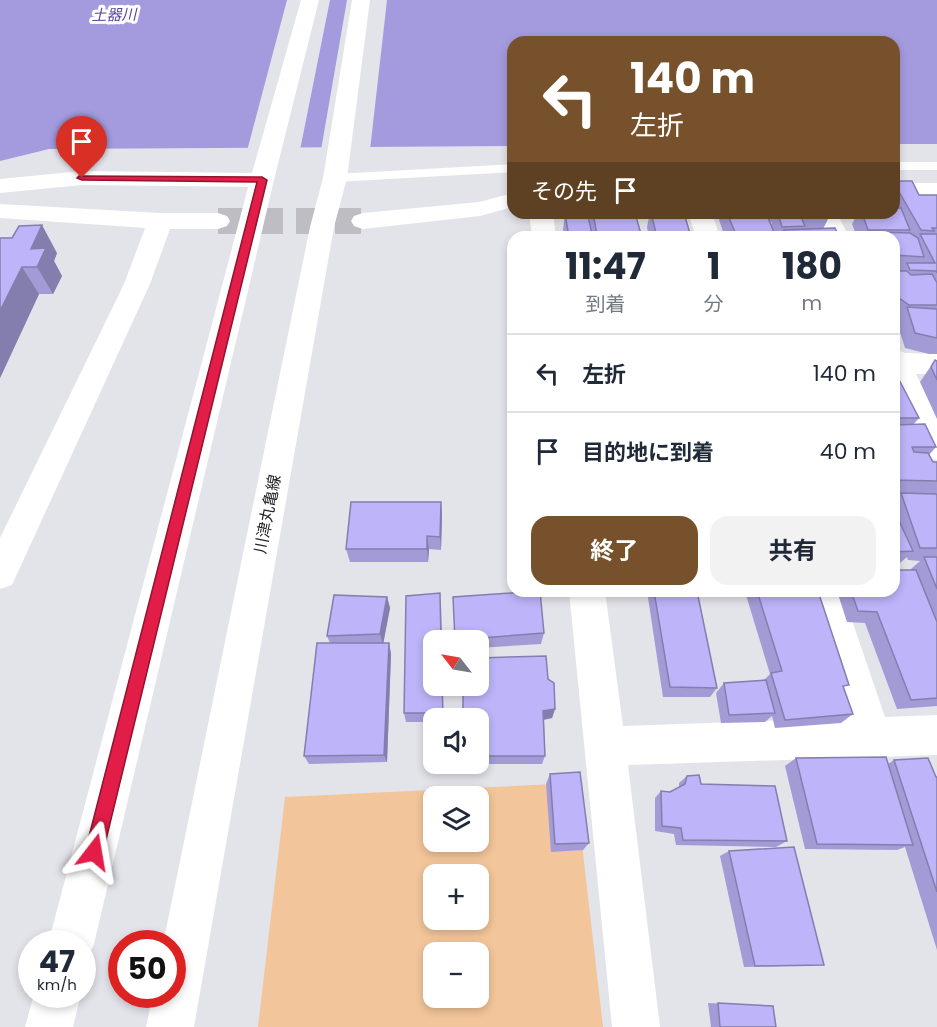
<!DOCTYPE html>
<html lang="ja">
<meta charset="utf-8">
<style>
body{margin:0;font-family:Poppins,"Noto Sans JP",sans-serif;background:#f2f2f3;color:#1f2937;height:100vh;display:flex;flex-direction:column;font-size:22px;white-space:nowrap}
*{box-sizing:border-box;margin:0}
p{font-size:20px;color:#747a83}
.icon{flex:none;width:33px;height:33px;fill:none;stroke:currentColor;stroke-width:2;stroke-linecap:round;stroke-linejoin:round}
.map{position:relative;flex:1;overflow:hidden}
.panel{position:absolute;left:507px;top:231px;width:393px;height:366px;display:flex;flex-direction:column;background:#fff;border-radius:18px;box-shadow:0 3px 9px #0003}
.panel>*{flex:none}
.top-card{position:absolute;left:507px;top:36px;width:393px;height:183px;border-radius:18px;box-shadow:0 3px 9px #0003;background:#76512c;color:#fff;overflow:hidden}
.needle{width:39px;rotate:301deg}
.buttons{position:absolute;left:423px;top:630px;display:grid;gap:12px}
.buttons a{display:grid;place-items:center;width:66px;height:66px;border-radius:12px;background:#fff;box-shadow:0 3px 9px #0003;font-size:30px}
.speed{position:absolute;left:18px;top:930px;display:flex;gap:12px;font-size:30px;font-weight:700;text-align:center}
.speed>*{display:grid;place-content:center;width:78px;height:78px;border-radius:50%;background:#fff;box-shadow:0 3px 9px #0003;line-height:1}
.speed small{font-size:15px;font-weight:400}
.speed .limit{border:9px solid #d22;background:#fff;color:#111}
.pin{position:absolute;display:grid;place-items:center;width:51px;height:51px;color:#fff;margin:-62px -26px;border-radius:50% 50% 50% 0;rotate:-45deg;box-shadow:0 0 6px #0007}
.pin .icon{rotate:45deg}
.me{position:absolute;width:66px;margin:-33px;rotate:14deg;stroke-linejoin:round;filter:drop-shadow(0 0 4px #0008)}
.turn{display:flex;align-items:center;gap:21px;height:126px;padding:0 24px;font-size:27px}
.turn .icon{width:78px;height:78px;stroke-width:2.5}
.turn b{display:block;font-size:42px;line-height:51px}
.then{display:flex;align-items:center;height:57px;padding:0 24px;background:#0003;gap:12px;font-size:22px}
.eta{display:flex;justify-content:space-evenly;align-items:center;height:102px;text-align:center}
.eta b{font-size:36px;font-weight:700;line-height:42px}
.button{display:flex;gap:12px;margin-top:auto;padding:12px 24px}
.button a{flex:1;height:69px;border-radius:18px;background:#76512c;color:#fff;font-size:24px;font-weight:700;line-height:69px;text-align:center}
.button a+a{background:#f2f2f3;color:#1f2937}
ul{padding:0;list-style:none}
li{display:flex;align-items:center;gap:18px;height:78px;padding:0 24px;border-top:2px solid #e0e1e3}
li div{flex:1}
li b{display:block;font-size:22px}
li em{font-style:normal}
.map>svg:first-child{display:block}
</style>
<div class="map">
<svg width="937" height="1027" viewBox="0 0 937 1027">
<rect width="100%" height="100%" fill="#e3e3ea"/>
<path fill="#f3c59a" fill-rule="evenodd" d="M575,783L603,1027H258L285,797ZM434,796H478V842H434ZM434,874H478V920H434ZM434,952H478V998H434Z"/>
<polygon fill="#a49bdf" points="0,0 937,0 937,144 894,144 894,42 513,42 513,146 49,149 0,161"/>
<g fill="#e3e3ea">
<polygon points="287,0 330,0 300,150 247,151"/>
<polygon points="347,0 387,0 370,150 321,150"/>
</g>
<g fill="none" stroke-linecap="round" stroke-linejoin="round">
<polyline stroke="#bdbdc3" stroke-width="26" stroke-dasharray="26 13" stroke-linecap="butt" points="218,221 363,221"/>
<g fill="#fff" fill-rule="evenodd">
<rect x="894" y="162" width="43" height="8"/>
<polygon points="513,164 513,172 335,182 328,178 335,174"/>
</g>
<g fill="#fff" fill-rule="evenodd">
<polygon points="82,171 262,173 270,175 274,180 270,185 262,187 82,185 0,193 0,179"/>
<rect x="894" y="183" width="43" height="14"/>
<polygon points="513,193 513,207 480,216 363,229 354,226 351,221 354,216 363,213 479,202"/>
<polygon points="0,204 160,213 218,213 227,216 230,221 227,226 218,229 170,229 150,284 12,585 0,589 0,538 124,284 145,228 0,218"/>
<polygon points="529,213 553,213 556,237 532,237"/>
<polygon points="688,213 712,213 720,237 696,237"/>
<polygon points="813,213 837,213 849,237 825,237"/>
<polygon points="894,348 905,353 937,354 937,374 916,374 937,416 937,460 926,457 894,389"/>
<polygon points="569,591 605,591 623,726 846,718 806,591 842,591 885,717 937,715 937,755 628,765 660,1027 612,1027"/>
</g>
<g fill="#fff" fill-rule="evenodd">
<polygon points="301,0 319,0 274,180 94,944 87,960 82,962 82,944 48,944 250,180"/>
<polygon points="352,0 370,0 347,178 334,227 194,1027 146,1027 153,994 172,994 172,944 163,944 310,227 323,178"/>
<polygon points="34,994 81,994 73,1027 25,1027"/>
</g>
</g>
<g fill="#a39bd6">
<polygon points="894,181 919,195 937,195 937,354 929,354 905,348 897,323 899,320 894,316 894,237 857,237 852,224 858,213 894,213"/>
<polygon points="588,213 638,213 637,220 641,234 640,237 564,237 563,230 565,214 590,224"/>
<polygon points="650,213 684,213 691,237 649,237 647,227"/>
<polygon points="721,213 766,213 771,225 772,222 770,222 766,213 827,213 829,217 823,229 839,237 725,237 719,220"/>
<polygon points="12,238 57,253 54,261 62,276 53,294 39,294 0,378"/>
<polygon points="935,360 937,361 937,419 920,382"/>
<polygon points="894,370 919,418 913,425 936,447 929,455 933,462 937,462 937,706 897,709 865,623 847,622 837,591 894,591 911,569 920,561 908,560 907,557 900,563 894,564 894,501 900,494 894,494"/>
<polygon points="441,502 442,515 441,550 429,549 428,562 350,562 346,549"/>
<polygon points="647,591 697,591 717,688 710,697 663,697"/>
<polygon points="749,591 818,591 844,689 853,714 841,723 775,728 772,716 765,722 721,723 716,693 724,683 764,680 770,674 746,595"/>
<polygon points="387,597 390,608 383,643 389,643 391,654 387,762 309,764 304,756 330,643 327,636"/>
<polygon points="453,597 544,633 541,644 478,648 478,640 455,640"/>
<polygon points="441,605 442,640 434,640 443,686 443,718 434,718 434,722 406,722 404,713"/>
<polygon points="548,679 555,709 552,718 544,720 545,756 542,764 463,764 478,764 478,718"/>
<polygon points="796,758 888,764 894,760 937,777 937,950 905,847 897,850 805,849 785,766"/>
<polygon points="550,774 589,843 583,850 551,852 546,784"/>
<polygon points="687,776 701,784 787,841 776,847 676,845 674,834 655,831 655,798 661,791 670,792 679,787 679,783"/>
<polygon points="729,851 824,965 744,967 720,856"/>
<polygon points="708,1003 773,1006 776,1027 711,1027"/>
</g>
<g fill="#847eae">
<polygon points="42,225 57,253 54,261 62,276 53,294 37,267 31,249"/>
<polygon points="22,267 39,294 0,378 0,311"/>
<polygon points="441,502 442,515 441,550 440,537"/>
<polygon points="427,536 429,549 428,562 427,549"/>
<polygon points="387,597 390,608 383,645 380,634"/>
<polygon points="389,643 391,654 387,762 384,755"/>
<polygon points="555,709 552,718 541,720 543,711"/>
</g>
<g fill="#bdb4f9" stroke="#847eae" stroke-width="1.5">
<polygon points="894,181 912,181 919,195 937,195 937,228 932,228 934,231 921,230 894,183"/>
<polygon points="894,208 901,208 910,230 868,230 862,213 894,213"/>
<polygon points="587,213 593,237 569,237 565,214"/>
<polygon points="593,213 635,213 641,234 597,235"/>
<polygon points="651,213 684,213 691,237 657,237"/>
<polygon points="727,213 766,213 776,237 737,237"/>
<polygon points="778,213 827,213 829,217 801,217 805,226 782,227"/>
<polygon points="42,225 31,249 46,248 37,267 22,267 0,311 0,238 12,238 19,226"/>
<polygon points="835,228 839,237 786,237 784,230"/>
<polygon points="873,232 910,233 918,238 924,257 894,255 894,237 868,237 867,235"/>
<polygon points="920,234 937,234 937,273 936,271 910,270 907,263 935,263"/>
<polygon points="894,271 907,271 911,275 932,274 937,283 937,305 909,305 899,298 894,286"/>
<polygon points="907,307 937,309 937,338 915,333"/>
<polygon points="935,360 937,361 937,380 931,367"/>
<polygon points="894,370 919,418 894,418"/>
<polygon points="925,424 936,447 912,447 914,452 928,453 933,462 937,462 937,481 894,480 894,425"/>
<polygon points="901,493 936,494 937,495 937,548 920,548"/>
<polygon points="351,502 441,502 440,537 427,536 427,549 346,549"/>
<polygon points="894,510 913,551 894,552"/>
<polygon points="924,557 937,557 937,589"/>
<polygon points="894,570 916,570 937,622 937,698 911,700 877,612 858,611 851,591 894,591"/>
<polygon points="540,591 544,633 455,640 453,597"/>
<polygon points="654,591 697,591 717,688 670,687"/>
<polygon points="757,591 818,591 849,685 843,686 853,714 785,720 771,673 782,671"/>
<polygon points="440,593 441,640 434,640 434,686 442,686 443,713 404,713 406,596"/>
<polygon points="334,595 387,597 380,634 327,636"/>
<polygon points="317,643 389,643 384,755 304,756"/>
<polygon points="546,656 548,679 554,683 555,709 543,711 545,756 478,756 478,718 463,718 463,686 478,686 478,658"/>
<polygon points="766,680 775,713 729,715 724,683"/>
<polygon points="886,757 913,845 817,844 796,758"/>
<polygon points="928,758 936,777 937,777 937,892 894,760"/>
<polygon points="580,772 589,843 555,844 550,774"/>
<polygon points="699,775 701,784 775,786 787,841 683,840 681,828 662,826 661,791 670,792 685,784 687,776"/>
<polygon points="794,847 824,965 755,966 729,851"/>
<polygon points="718,1003 773,1006 776,1027 720,1027"/>
</g>
<polygon fill="#e11d48" stroke="#92132f" stroke-width="1.5" points="79,176 262,177 267,180 103,852 101,858 94,860 88,858 85,852 257,182 82,180 77,178"/>
<g text-anchor="middle" stroke-width="6" stroke-linejoin="round" paint-order="stroke">
<g font-size="15" font-style="italic" fill="#564596" stroke="#fff">
<text transform="translate(114 15) rotate(-1)" y="5">土器川</text>
</g>
<g font-size="16" fill="#232326" stroke="#fff">
<text transform="translate(267 514) rotate(-79)" y="6">川津丸亀線</text>
</g>
</g>
</svg>
<div class="buttons">
<a><svg class="needle" viewBox="-14 -14 28 28"><path d="M0-13l5 13h-10z" fill="#e53935"/><path d="M0 13l5-13h-10z" fill="#747a83"/></svg></a>
<a><svg class="icon" aria-label="sound" viewBox="0 0 24 24"><path d="M4 9h4l5-4v14l-5-4H4zM17 9q2 3 0 6"/></svg></a>
<a><svg class="icon" aria-label="layers" viewBox="0 0 24 24"><path d="M12 4l9 5-9 5-9-5zM3 14l9 5 9-5"/></svg></a>
<a>+</a>
<a>−</a>
</div>
<div class="speed"><div>47<small>km/h</small></div><div class="limit">50</div></div>
<div class="pin" style="left:82px;top:178px;background:#d93025"><svg class="icon" aria-label="arrive" viewBox="0 0 24 24"><path d="M6 21V4h12l-3 4 3 4H6"/></svg></div>
<svg class="me" style="left:94px;top:852px" viewBox="-20 -20 40 40"><path d="M0-17L14 15 0 8-14 15z" fill="#e11d48" stroke="#fff" stroke-width="4"/></svg>
<div class="top-card">
<div class="turn"><svg class="icon" aria-label="left" viewBox="0 0 24 24"><path d="M17 20v-9H6M10 6l-5 5 5 5"/></svg><div><b>140 m</b>左折</div></div>
<div class="then">その先<svg class="icon" aria-label="arrive" viewBox="0 0 24 24"><path d="M6 21V4h12l-3 4 3 4H6"/></svg></div>
</div>
<section class="panel">
<div class="eta">
<div><b>11:47</b><p>到着</p></div>
<div><b>1</b><p>分</p></div>
<div><b>180</b><p>m</p></div>
</div>
<ul>
<li><svg class="icon" aria-label="left" viewBox="0 0 24 24"><path d="M17 20v-9H6M10 6l-5 5 5 5"/></svg><div><b>左折</b></div><em>140 m</em></li>
<li><svg class="icon" aria-label="arrive" viewBox="0 0 24 24"><path d="M6 21V4h12l-3 4 3 4H6"/></svg><div><b>目的地に到着</b></div><em>40 m</em></li>
</ul>
<div class="button"><a>終了</a><a>共有</a></div>
</section>
</div>
